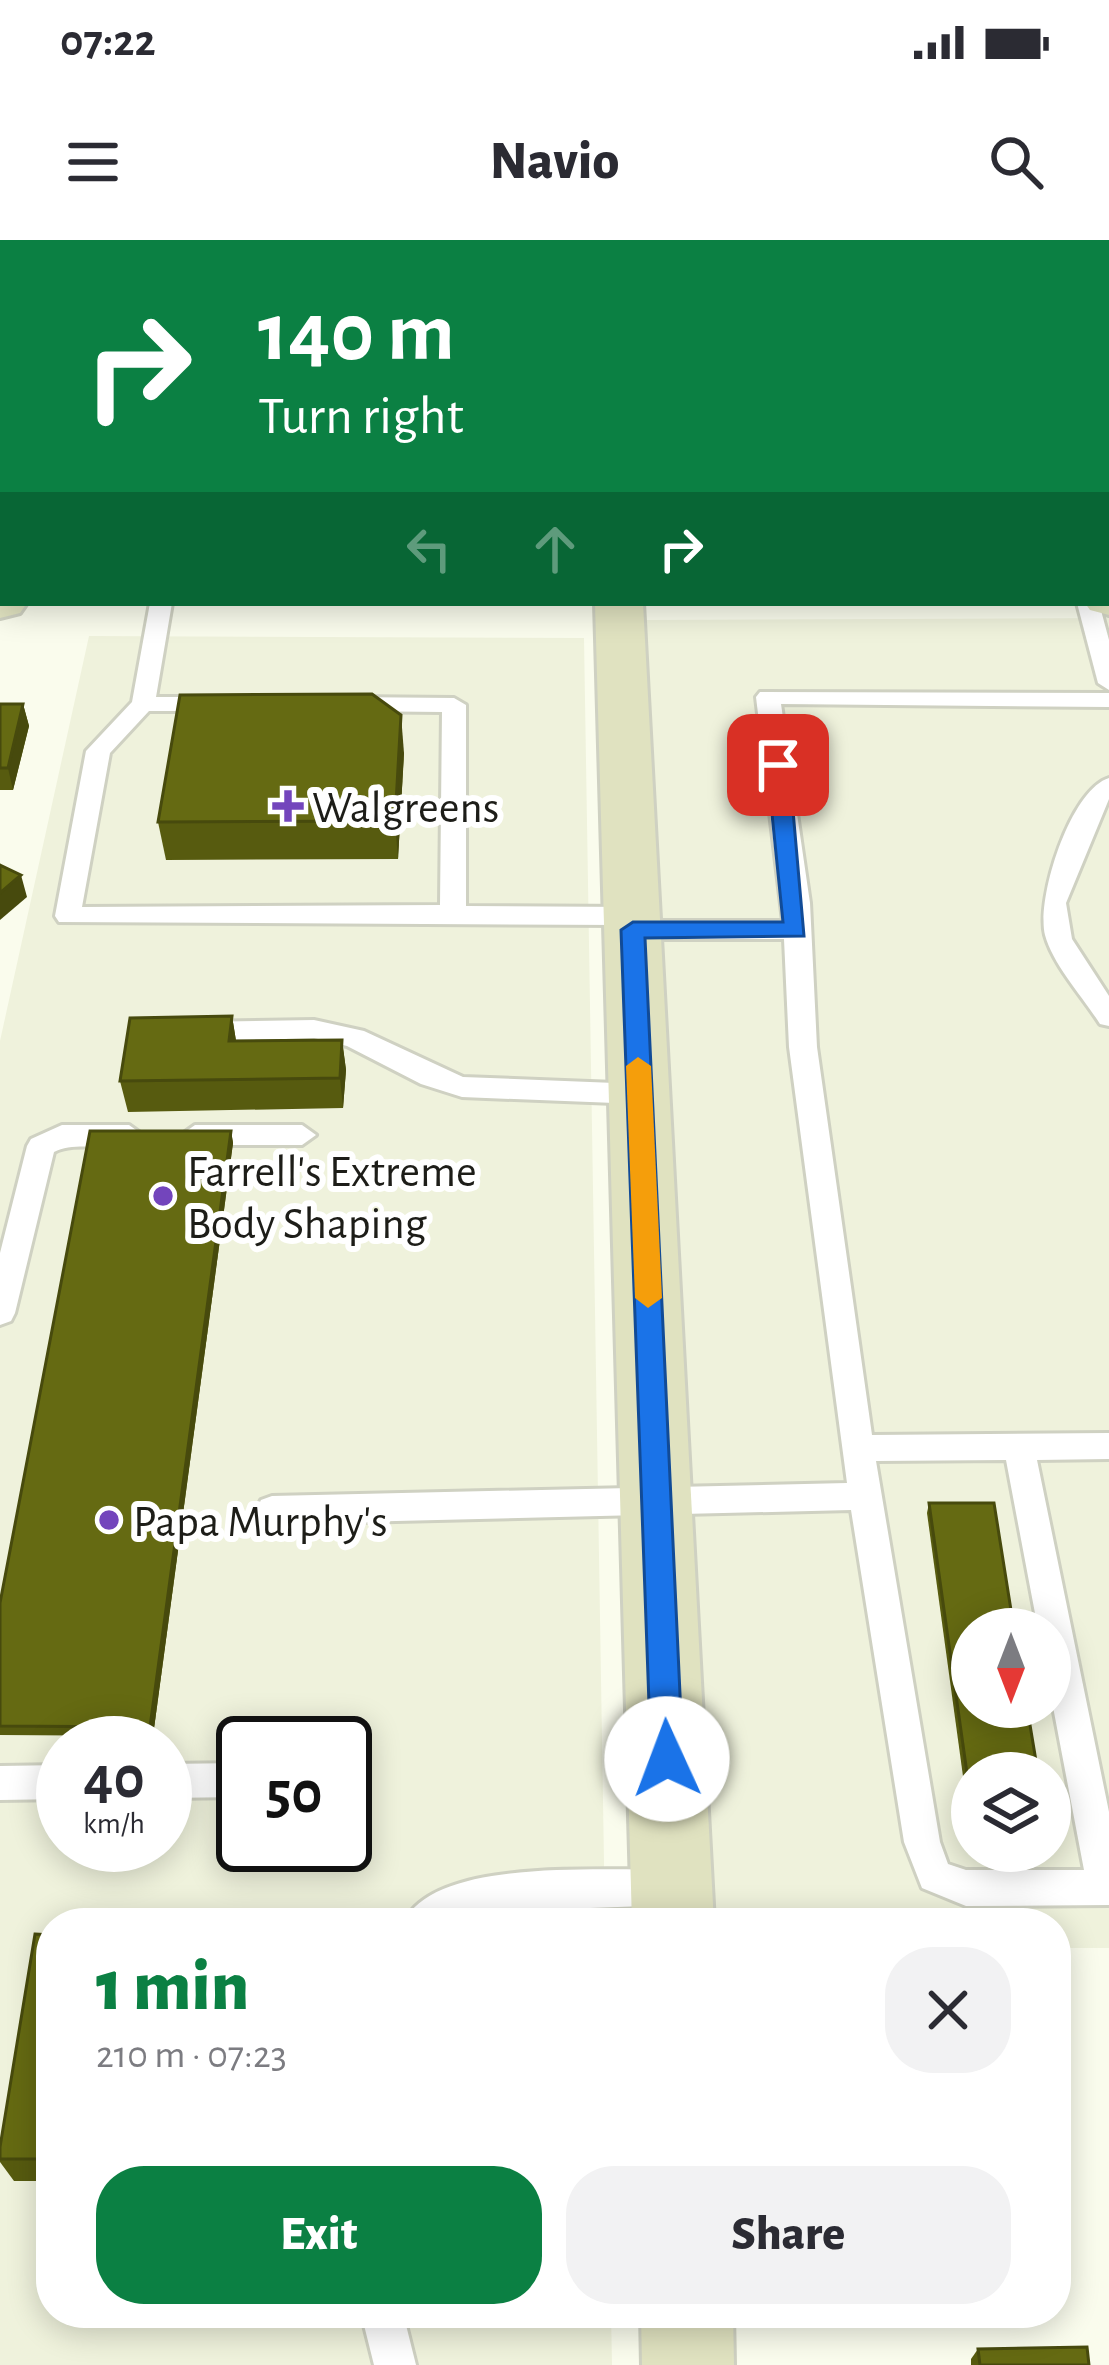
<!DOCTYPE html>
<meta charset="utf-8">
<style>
body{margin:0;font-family:"Alegreya Sans",sans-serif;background:#f2f2f3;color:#2b2b33;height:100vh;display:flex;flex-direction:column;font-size:45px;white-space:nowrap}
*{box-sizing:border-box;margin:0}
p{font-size:39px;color:#7c7c81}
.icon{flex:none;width:66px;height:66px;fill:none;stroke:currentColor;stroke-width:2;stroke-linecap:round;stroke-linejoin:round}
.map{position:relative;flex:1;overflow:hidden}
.sheet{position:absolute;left:36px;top:1668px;width:1035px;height:420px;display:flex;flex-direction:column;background:#fff;border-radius:48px;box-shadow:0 6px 30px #0003}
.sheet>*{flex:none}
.hud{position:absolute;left:0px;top:0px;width:1110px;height:366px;box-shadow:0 6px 30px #0003;background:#0b8043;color:#fff;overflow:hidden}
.needle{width:78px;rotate:180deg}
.controls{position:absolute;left:951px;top:1368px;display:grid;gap:24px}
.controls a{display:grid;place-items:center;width:120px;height:120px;border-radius:50%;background:#fff;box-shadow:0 6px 30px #0003;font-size:60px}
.speed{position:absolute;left:36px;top:1476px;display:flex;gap:24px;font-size:60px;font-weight:700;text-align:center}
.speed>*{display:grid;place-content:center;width:156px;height:156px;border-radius:50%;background:#fff;box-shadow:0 6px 30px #0003;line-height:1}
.speed small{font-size:30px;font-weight:400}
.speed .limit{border:6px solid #111;border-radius:18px;background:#fff;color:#111}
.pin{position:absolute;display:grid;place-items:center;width:102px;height:102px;color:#fff;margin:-51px;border-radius:24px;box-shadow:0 6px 18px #0006}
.me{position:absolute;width:132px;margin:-66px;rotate:358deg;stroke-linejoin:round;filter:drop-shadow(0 0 9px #0008)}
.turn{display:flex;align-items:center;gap:42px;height:252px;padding:0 60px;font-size:54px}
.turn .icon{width:156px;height:156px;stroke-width:2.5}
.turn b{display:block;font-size:84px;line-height:102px}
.lanes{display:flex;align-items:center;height:114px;padding:0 60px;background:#0003;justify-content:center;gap:60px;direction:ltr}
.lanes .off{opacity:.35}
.round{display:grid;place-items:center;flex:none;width:126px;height:126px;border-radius:48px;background:#f2f2f3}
.summary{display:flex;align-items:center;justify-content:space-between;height:204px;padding:0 60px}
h1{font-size:72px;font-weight:800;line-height:90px;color:#0b8043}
.cta{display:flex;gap:24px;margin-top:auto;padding:24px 60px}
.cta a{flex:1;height:138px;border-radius:48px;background:#0b8043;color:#fff;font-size:48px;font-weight:800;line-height:138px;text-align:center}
.cta a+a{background:#f2f2f3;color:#2b2b33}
.status{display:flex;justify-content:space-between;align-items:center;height:84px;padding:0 60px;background:#fff;direction:ltr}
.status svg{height:33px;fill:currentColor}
header{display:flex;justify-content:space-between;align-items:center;height:156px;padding:0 60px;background:#fff;font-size:54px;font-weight:800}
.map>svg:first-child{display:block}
</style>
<div class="status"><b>07:22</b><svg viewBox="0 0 49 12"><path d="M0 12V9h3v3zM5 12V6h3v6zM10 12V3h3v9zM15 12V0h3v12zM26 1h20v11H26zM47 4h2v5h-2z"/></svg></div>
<header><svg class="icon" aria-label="menu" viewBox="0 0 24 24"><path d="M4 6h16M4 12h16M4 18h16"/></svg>Navio<svg class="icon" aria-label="search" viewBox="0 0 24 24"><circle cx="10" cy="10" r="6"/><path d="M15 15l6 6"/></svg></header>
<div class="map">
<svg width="1109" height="2125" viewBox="0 0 1109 2125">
<rect width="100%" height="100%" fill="#fafced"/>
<g fill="#eff2dc" fill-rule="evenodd">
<path d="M1109,378V1708H1056V1683H716L644,380ZM972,1389H1050V1467H972ZM972,1533H1050V1611H972Z"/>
<path d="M89,396L584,398L605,1683H51V2073H611L612,2125H0V801ZM63,1503H165V1605H63ZM243,1503H345V1605H243Z"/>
</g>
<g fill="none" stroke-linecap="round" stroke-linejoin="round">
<defs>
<g id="lane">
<polygon points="66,0 84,0 65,3"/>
<rect x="188" y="0" width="18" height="3"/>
<rect x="369" y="0" width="18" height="3"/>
<rect x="464" y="0" width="18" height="3"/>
<polygon points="736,0 755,0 734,3"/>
<rect x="0" y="79" width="3" height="12"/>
<rect x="1107" y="123" width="2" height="12"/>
<rect x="0" y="219" width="3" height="12"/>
<rect x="0" y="275" width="3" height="12"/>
<rect x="1107" y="276" width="2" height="12"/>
<path d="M150,363H172L156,457H215L227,464L215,471H149L110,513L82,667L440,665L442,472L347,471L335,464L347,457L454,458L466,465V666L632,667L641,670L642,681H783L756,457L760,452L1109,453V467L781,464L810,663L817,807L872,1195L1109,1193V1219L1037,1220L1109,1572V1665L966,1666L922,1648L904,1602L851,1270L272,1284L261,1280L256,1270L261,1260L272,1256L847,1243L789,807L784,699H633L624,696L623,685L59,682L55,676L86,511L132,462ZM1006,1220L1038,1389H1050V1451L1084,1630H966L948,1624L940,1602L876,1221Z"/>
<polygon points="1077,363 1099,363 1109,400 1109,450 1098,443"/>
<path d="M1109,538V559L1066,663L1072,699L1109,756V786L1100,784C1083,757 1053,725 1045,695C1036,659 1070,550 1109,538Z"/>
<polygon points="314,780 364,791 463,837 640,844 654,854 640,864 462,857 421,844 347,806 314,798 196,802 183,792 196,782"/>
<path d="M62,885H129L143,895C125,918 80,898 54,912L15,1073L11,1081L0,1085V1013L27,906L31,899Z"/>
<polygon points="195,885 302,885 316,895 302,905 195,905 181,895"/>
<polygon points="243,1523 243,1557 165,1558 165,1524"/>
<polygon points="63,1525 63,1559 0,1560 0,1526"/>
<path d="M672,1629L685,1635L690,1647L685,1659L672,1665L479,1672L452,1683H404C433,1616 608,1632 672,1629Z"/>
<polygon points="361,2073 403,2073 416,2125 374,2125"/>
</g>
<g id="secondary">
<rect x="588" y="0" width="40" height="3"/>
<polygon points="1109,345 1109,375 1090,370 1085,363 1107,363"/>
<polygon points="0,348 3,363 27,363 20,373 0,378"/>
<polygon points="595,363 643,363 714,1683 632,1683"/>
<polygon points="641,2073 733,2073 734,2125 642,2125"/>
</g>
</defs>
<use href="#lane" stroke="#cfd1c2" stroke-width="6"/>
<use href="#secondary" stroke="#cfd1c2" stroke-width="6"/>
<use href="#lane" fill="#fff" fill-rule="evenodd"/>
<use href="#secondary" fill="#e0e2c0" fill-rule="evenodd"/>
</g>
<g fill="#575b0f">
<polygon points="0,0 33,0 33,3 3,3 3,46 0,46"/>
<rect x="243" y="0" width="97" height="3"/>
<polygon points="781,0 1109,0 1109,110 1107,110 1107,3 781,3"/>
<rect x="0" y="99" width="3" height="88"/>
<polygon points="0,464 23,464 29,486 13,550 0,550"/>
<polygon points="404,513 398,619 166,620 158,582"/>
<polygon points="232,776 236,801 342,800 346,830 343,868 128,872 120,841"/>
<polygon points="231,891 233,903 153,1496 0,1495 0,1363"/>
<polygon points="929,1263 972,1533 972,1602 927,1273"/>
<polygon points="51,1695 51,1941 14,1941 0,1922 0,1907"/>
<polygon points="978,2109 1089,2125 971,2125 971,2119"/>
</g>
<g fill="#474a0d">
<polygon points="23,464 29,486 13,550 8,528"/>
<polygon points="401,475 404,513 398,619 395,581"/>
<polygon points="21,635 27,657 0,680 0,653"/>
<polygon points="232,776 237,807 229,801"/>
<polygon points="342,800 346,830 343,868 340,838"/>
<polygon points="231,891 233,903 153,1496 150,1487"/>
</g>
<g fill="#656a12" stroke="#474a0d" stroke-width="3">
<polygon points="0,0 27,0 26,3 3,3 3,17 0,17"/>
<polygon points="855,0 1109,0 1109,72 1107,71 1107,3 865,3"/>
<rect x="0" y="99" width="3" height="51"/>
<polygon points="372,454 401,475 395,581 158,582 180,455"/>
<polygon points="0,464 23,464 8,528 0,528"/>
<polygon points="0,625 21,635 0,653"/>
<polygon points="232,776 229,801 342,800 340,838 120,841 130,778"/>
<polygon points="90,891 231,891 150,1487 0,1486 0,1363"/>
<polygon points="929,1263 994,1263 1014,1389 972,1389 972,1467 1027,1467 1038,1533 972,1533 972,1569"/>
<polygon points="35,1694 51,1695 51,1919 0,1919 0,1907"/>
<polygon points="1087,2107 1089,2125 980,2125 978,2109"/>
</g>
<polygon fill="#1a73e8" stroke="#114b97" stroke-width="3" points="778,518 789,525 804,696 645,698 683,1519 678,1529 667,1533 656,1529 651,1519 621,690 633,682 783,682 767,525"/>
<polygon fill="#f59e0b" points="638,817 651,826 662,1058 648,1068 635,1058 626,826"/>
<g fill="#7345bc" stroke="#fff" stroke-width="4.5">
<path d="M282 548h12v12h12v12h-12v12h-12v-12h-12v-12h12z"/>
<circle cx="163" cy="956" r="12"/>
<circle cx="109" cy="1280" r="12"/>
</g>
<g text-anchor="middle" stroke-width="12" stroke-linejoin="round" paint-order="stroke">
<g font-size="45" fill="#1d1d18" stroke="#fff" text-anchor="start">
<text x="312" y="582">Walgreens</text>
<text x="187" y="946">Farrell's Extreme<tspan x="187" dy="52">Body Shaping</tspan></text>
<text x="133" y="1296">Papa Murphy's</text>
</g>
</g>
</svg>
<div class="controls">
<a><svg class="needle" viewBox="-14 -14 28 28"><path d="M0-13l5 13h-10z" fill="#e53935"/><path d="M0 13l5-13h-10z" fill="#7c7c81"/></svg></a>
<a><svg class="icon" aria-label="layers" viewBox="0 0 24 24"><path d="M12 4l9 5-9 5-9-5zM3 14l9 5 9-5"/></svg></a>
</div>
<div class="speed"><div>40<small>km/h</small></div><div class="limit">50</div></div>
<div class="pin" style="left:778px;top:525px;background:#d93025"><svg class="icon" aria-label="arrive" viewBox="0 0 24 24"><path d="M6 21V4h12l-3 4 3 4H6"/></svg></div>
<svg class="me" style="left:667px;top:1519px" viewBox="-20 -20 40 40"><circle r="19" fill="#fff"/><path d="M0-13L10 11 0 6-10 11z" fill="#1a73e8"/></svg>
<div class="hud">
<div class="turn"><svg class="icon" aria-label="right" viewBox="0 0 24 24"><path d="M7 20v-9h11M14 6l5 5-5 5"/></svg><div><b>140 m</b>Turn right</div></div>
<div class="lanes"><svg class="icon off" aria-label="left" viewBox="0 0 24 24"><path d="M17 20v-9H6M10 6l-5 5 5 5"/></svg><svg class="icon off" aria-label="ahead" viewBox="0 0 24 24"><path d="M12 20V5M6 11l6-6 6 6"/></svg><svg class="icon" aria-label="right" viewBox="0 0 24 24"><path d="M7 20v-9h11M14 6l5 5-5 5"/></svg></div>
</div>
<section class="sheet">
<div class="summary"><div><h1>1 min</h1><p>210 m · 07:23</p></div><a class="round"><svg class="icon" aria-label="close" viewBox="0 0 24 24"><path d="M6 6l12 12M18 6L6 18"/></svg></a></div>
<div class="cta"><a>Exit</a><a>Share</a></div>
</section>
</div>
